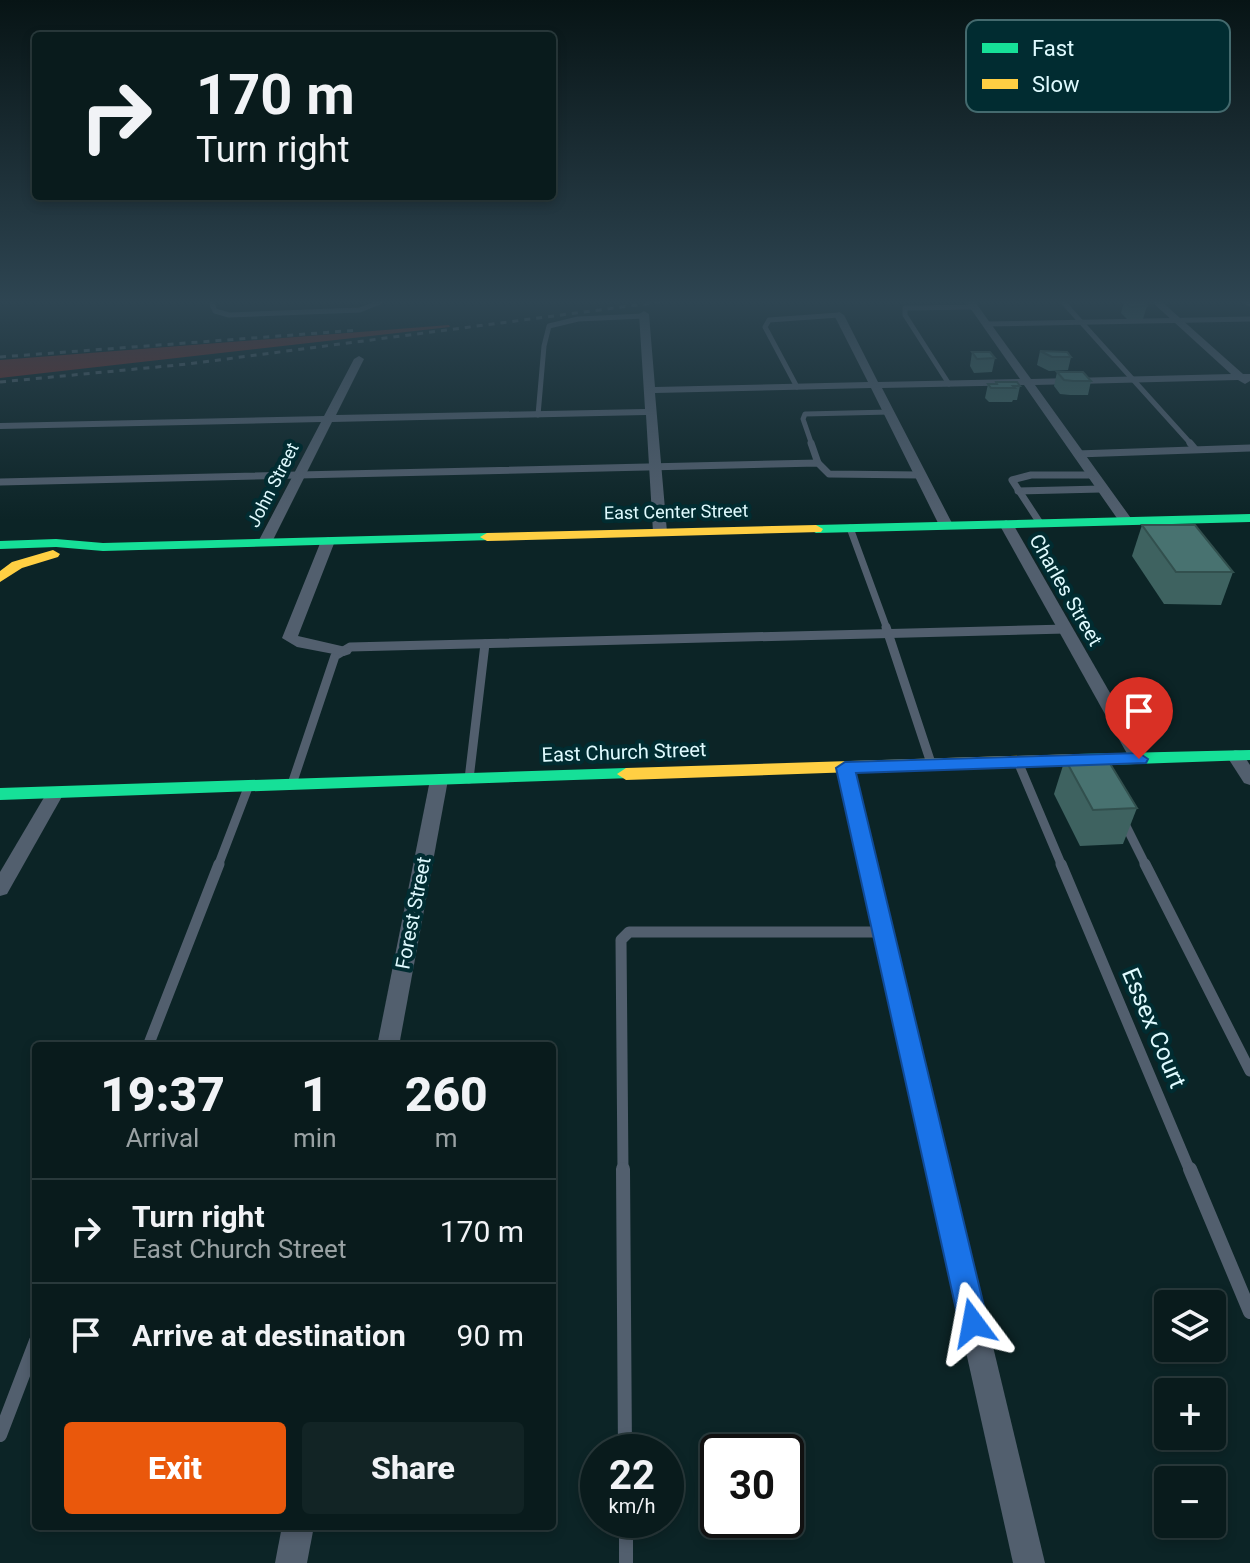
<!DOCTYPE html>
<meta charset="utf-8">
<style>
body{margin:0;font-family:Roboto,sans-serif;background:#122425;color:#f1f3f6;height:100vh;display:flex;flex-direction:column;font-size:30px;white-space:nowrap}
*{box-sizing:border-box;margin:0}
p{font-size:26px;color:#99a1a3}
.icon{flex:none;width:44px;height:44px;fill:none;stroke:currentColor;stroke-width:2;stroke-linecap:round;stroke-linejoin:round}
.map{position:relative;flex:1;overflow:hidden}
.panel{position:absolute;left:32px;top:1042px;width:524px;height:488px;display:flex;flex-direction:column;background:#091b1c;border-radius:8px;box-shadow:0 4px 12px #0003,0 0 0 2px #29393b}
.panel>*{flex:none}
.guide{position:absolute;left:32px;top:32px;width:524px;height:168px;border-radius:8px;box-shadow:0 4px 12px #0003,0 0 0 2px #29393b;background:#091b1c;color:#f1f3f6;overflow:hidden}
.fabs{position:absolute;left:1154px;top:1290px;display:grid;gap:16px}
.fabs a{display:grid;place-items:center;width:72px;height:72px;border-radius:8px;background:#091b1c;box-shadow:0 4px 12px #0003,0 0 0 2px #29393b;font-size:40px}
.speed{position:absolute;left:580px;top:1434px;display:flex;gap:16px;font-size:40px;font-weight:700;text-align:center}
.speed>*{display:grid;place-content:center;width:104px;height:104px;border-radius:50%;background:#091b1c;box-shadow:0 4px 12px #0003,0 0 0 2px #29393b;line-height:1}
.speed small{font-size:20px;font-weight:400}
.speed .limit{border:4px solid #111;border-radius:12px;background:#fff;color:#111}
.pin{position:absolute;display:grid;place-items:center;width:68px;height:68px;color:#fff;margin:-82px -34px;border-radius:50% 50% 50% 0;rotate:-45deg;box-shadow:0 0 8px #0007}
.pin .icon{rotate:45deg}
.me{position:absolute;width:88px;margin:-44px;rotate:347deg;stroke-linejoin:round;filter:drop-shadow(0 0 6px #0008)}
.turn{display:flex;align-items:center;gap:28px;height:168px;padding:0 32px;font-size:36px}
.turn .icon{width:104px;height:104px;stroke-width:2.5}
.turn b{display:block;font-size:56px;line-height:68px}
.eta{display:flex;justify-content:space-evenly;align-items:center;height:136px;text-align:center}
.eta b{font-size:48px;font-weight:800;line-height:56px}
.action{display:flex;gap:16px;margin-top:auto;padding:16px 32px}
.action a{flex:1;height:92px;border-radius:8px;background:#ea580c;color:#fff;font-size:32px;font-weight:800;line-height:92px;text-align:center}
.action a+a{background:#122425;color:#f1f3f6}
ul{padding:0;list-style:none}
li{display:flex;align-items:center;gap:24px;height:104px;padding:0 32px;border-top:2px solid #29393b}
li div{flex:1}
li b{display:block;font-size:30px}
li em{font-style:normal}
.map>svg:first-child{display:block}
</style>
<div class="map">
<svg width="1250" height="1563" viewBox="0 0 1250 1563">
<rect width="100%" height="100%" fill="#0c2426"/>
<polygon fill="#732a26" points="449,325 450,327 0,378 0,360"/>
<g fill="none" stroke-linecap="round" stroke-linejoin="round">
<g stroke="#525f6e" stroke-width="5">
<polyline points="211,302 215,311 229,315 360,310 380,302"/>
<polyline points="1063,302 1192,445"/>
<polyline points="1247,302 1250,304"/>
<polyline points="986,324 1250,319"/>
<polyline points="949,384 905,315 905,308 974,307"/>
<polyline points="797,387 765,327 769,320 839,315"/>
<polyline points="538,415 544,346 549,326 578,319 644,316"/>
<polyline points="812,445 803,419 805,414 890,412"/>
</g>
<g stroke="#525f6e" stroke-width="7">
<polyline points="811,443 818,463"/>
<polyline points="1190,443 1195,449"/>
<polyline points="1077,454 1250,448"/>
<polyline points="0,482 818,463 829,474 920,475"/>
<polyline points="1018,491 1101,489"/>
<polyline points="1040,523 1012,480 1031,475 1091,475"/>
<polyline points="850,528 887,629"/>
</g>
<g stroke="#525f6e" stroke-width="9">
<polyline points="886,627 932,766"/>
<polyline points="1018,762 1062,866"/>
<polyline points="469,779 485,644"/>
<polyline points="292,784 335,656 350,647 1066,629"/>
<polyline points="1123,820 1146,866"/>
<polyline points="218,866 249,785"/>
</g>
<g stroke="#525f6e" stroke-width="11">
<polyline points="1061,864 1190,1171"/>
<polyline points="1145,864 1250,1071"/>
<polyline points="148,1046 219,864"/>
<polyline points="623,1171 621,940 629,932 882,932"/>
</g>
<g stroke="#525f6e" stroke-width="14">
<polyline points="623,1169 625,1452"/>
<polyline points="1190,1169 1250,1312"/>
<polyline points="0,1435 36,1341"/>
<polyline points="626,1520 626,1563"/>
</g>
<g fill="#525f6e" fill-rule="evenodd">
<polygon points="966,302 975,302 1031,379 1231,374 1152,302 1162,302 1243,374 1250,374 1250,381 1245,384 1238,380 1035,385 1133,521 1126,525 1121,524 1024,385 882,388 953,525 946,529 939,525 871,388 655,393 667,532 660,536 653,532 646,415 332,422 272,542 265,546 258,542 321,422 0,429 0,423 324,416 354,359 359,356 364,359 336,415 645,409 639,314 644,311 649,314 655,387 868,382 834,315 839,312 844,315 878,382 1020,379"/>
<polygon points="1006,520 1013,524 1148,759 1145,763 1133,763 1130,759 999,524"/>
<polygon points="328,537 335,541 298,636 350,648 352,651 350,654 344,656 297,647 282,638 321,541"/>
<polygon points="1235,750 1241,751 1250,765 1250,785 1244,783 1226,755"/>
<polygon points="845,762 854,768 1045,1563 1013,1563 836,768"/>
<polygon points="439,774 448,780 399,1046 377,1046 430,780"/>
<polygon points="55,787 64,793 7,894 0,896 0,872 49,789"/>
<polygon points="282,1526 314,1526 307,1563 275,1563"/>
</g>
<g fill="#16e098" fill-rule="evenodd">
<polygon points="1250,514 1250,522 816,533 809,529 816,525"/>
<polygon points="487,533 492,534 492,540 103,551 56,547 0,549 0,541 56,539 103,543"/>
<polygon points="1250,750 1250,760 1078,766 1069,760 1078,754"/>
<polygon points="626,768 632,770 635,774 632,778 0,800 0,788"/>
</g>
<g fill="#ffcf43" fill-rule="evenodd">
<polygon points="816,525 823,529 821,532 487,541 480,537 487,533"/>
<polygon points="53,550 60,554 58,557 22,568 0,582 0,571 12,562"/>
<polygon points="1078,754 1087,760 1084,764 626,780 617,774 626,768"/>
</g>
<g stroke="#4d5d66" stroke-width="3" stroke-dasharray="6 6" stroke-linecap="butt">
<polyline points="0,357 359,330"/>
<polyline points="0,382 188,364 660,302"/>
</g>
</g>
<g fill="#3e6260">
<polygon points="1124,302 1143,302 1147,306 1143,319 1127,319 1121,313"/>
<polygon points="1040,351 1071,357 1068,370 1049,371 1037,365"/>
<polygon points="972,352 995,358 992,372 974,373 970,366"/>
<polygon points="1057,372 1091,381 1088,395 1070,395 1060,394 1054,386"/>
<polygon points="996,382 1020,386 1017,400 1013,400 1012,402 989,402 985,398 988,384 995,384"/>
<polygon points="1142,525 1233,572 1221,605 1164,604 1132,556"/>
<polygon points="1065,759 1137,808 1123,844 1080,846 1054,794"/>
</g>
<g fill="#487270" stroke="#32504e" stroke-width="2">
<polygon points="1126,302 1143,302 1147,306 1130,307"/>
<polygon points="1040,351 1067,352 1071,357 1052,357"/>
<polygon points="972,352 990,352 995,358 977,359"/>
<polygon points="1057,372 1083,372 1091,381 1073,381 1064,380"/>
<polygon points="996,382 1017,382 1020,386 1013,386 1015,388 991,388 988,384 997,384"/>
<polygon points="1142,525 1195,525 1233,572 1176,572"/>
<polygon points="1106,757 1137,808 1093,810 1065,759"/>
</g>
<linearGradient id="sky" x2="0" y2="1"><stop stop-color="#071415"/><stop offset="0.58" stop-color="#2e4552"/><stop offset="1" stop-color="#2e4552" stop-opacity="0"/></linearGradient>
<rect width="1250" height="520" fill="url(#sky)"/>
<polygon fill="#1a73e8" stroke="#114b97" stroke-width="2" points="1139,753 1148,759 1146,763 856,773 988,1323 983,1333 973,1337 963,1333 959,1323 836,768 845,762"/>
<g text-anchor="middle" stroke-width="8" stroke-linejoin="round" paint-order="stroke">
<g font-size="18" fill="#dffafe" stroke="#012c31">
<text transform="translate(273 485) rotate(-63)" y="6">John Street</text>
<text transform="translate(676 512) rotate(-1)" y="6">East Center Street</text>
</g>
<g font-size="20" fill="#dffafe" stroke="#012c31">
<text transform="translate(1066 590) rotate(60)" y="7">Charles Street</text>
<text transform="translate(624 752) rotate(-2)" y="7">East Church Street</text>
<text transform="translate(413 913) rotate(-79)" y="7">Forest Street</text>
</g>
<g font-size="24" fill="#dffafe" stroke="#012c31">
<text transform="translate(1154 1028) rotate(67)" y="8">Essex Court</text>
</g>
</g>
<rect x="966" y="20" width="264" height="92" rx="12" fill="#012c31" stroke="#446a6e" stroke-width="2"/>
<rect x="982" y="43" width="36" height="10" fill="#16e098"/>
<rect x="982" y="79" width="36" height="10" fill="#ffcf43"/>
<g font-size="22" fill="#dffafe">
<text x="1032" y="56">Fast</text>
<text x="1032" y="92">Slow</text>
</g>
</svg>
<div class="fabs">
<a><svg class="icon" aria-label="layers" viewBox="0 0 24 24"><path d="M12 4l9 5-9 5-9-5zM3 14l9 5 9-5"/></svg></a>
<a>+</a>
<a>−</a>
</div>
<div class="speed"><div>22<small>km/h</small></div><div class="limit">30</div></div>
<div class="pin" style="left:1139px;top:759px;background:#d93025"><svg class="icon" aria-label="arrive" viewBox="0 0 24 24"><path d="M6 21V4h12l-3 4 3 4H6"/></svg></div>
<svg class="me" style="left:973px;top:1323px" viewBox="-20 -20 40 40"><path d="M0-17L14 15 0 8-14 15z" fill="#1a73e8" stroke="#fff" stroke-width="4"/></svg>
<div class="guide">
<div class="turn"><svg class="icon" aria-label="right" viewBox="0 0 24 24"><path d="M7 20v-9h11M14 6l5 5-5 5"/></svg><div><b>170 m</b>Turn right</div></div>
</div>
<section class="panel">
<div class="eta">
<div><b>19:37</b><p>Arrival</p></div>
<div><b>1</b><p>min</p></div>
<div><b>260</b><p>m</p></div>
</div>
<ul>
<li><svg class="icon" aria-label="right" viewBox="0 0 24 24"><path d="M7 20v-9h11M14 6l5 5-5 5"/></svg><div><b>Turn right</b><p>East Church Street</p></div><em>170 m</em></li>
<li><svg class="icon" aria-label="arrive" viewBox="0 0 24 24"><path d="M6 21V4h12l-3 4 3 4H6"/></svg><div><b>Arrive at destination</b></div><em>90 m</em></li>
</ul>
<div class="action"><a>Exit</a><a>Share</a></div>
</section>
</div>
